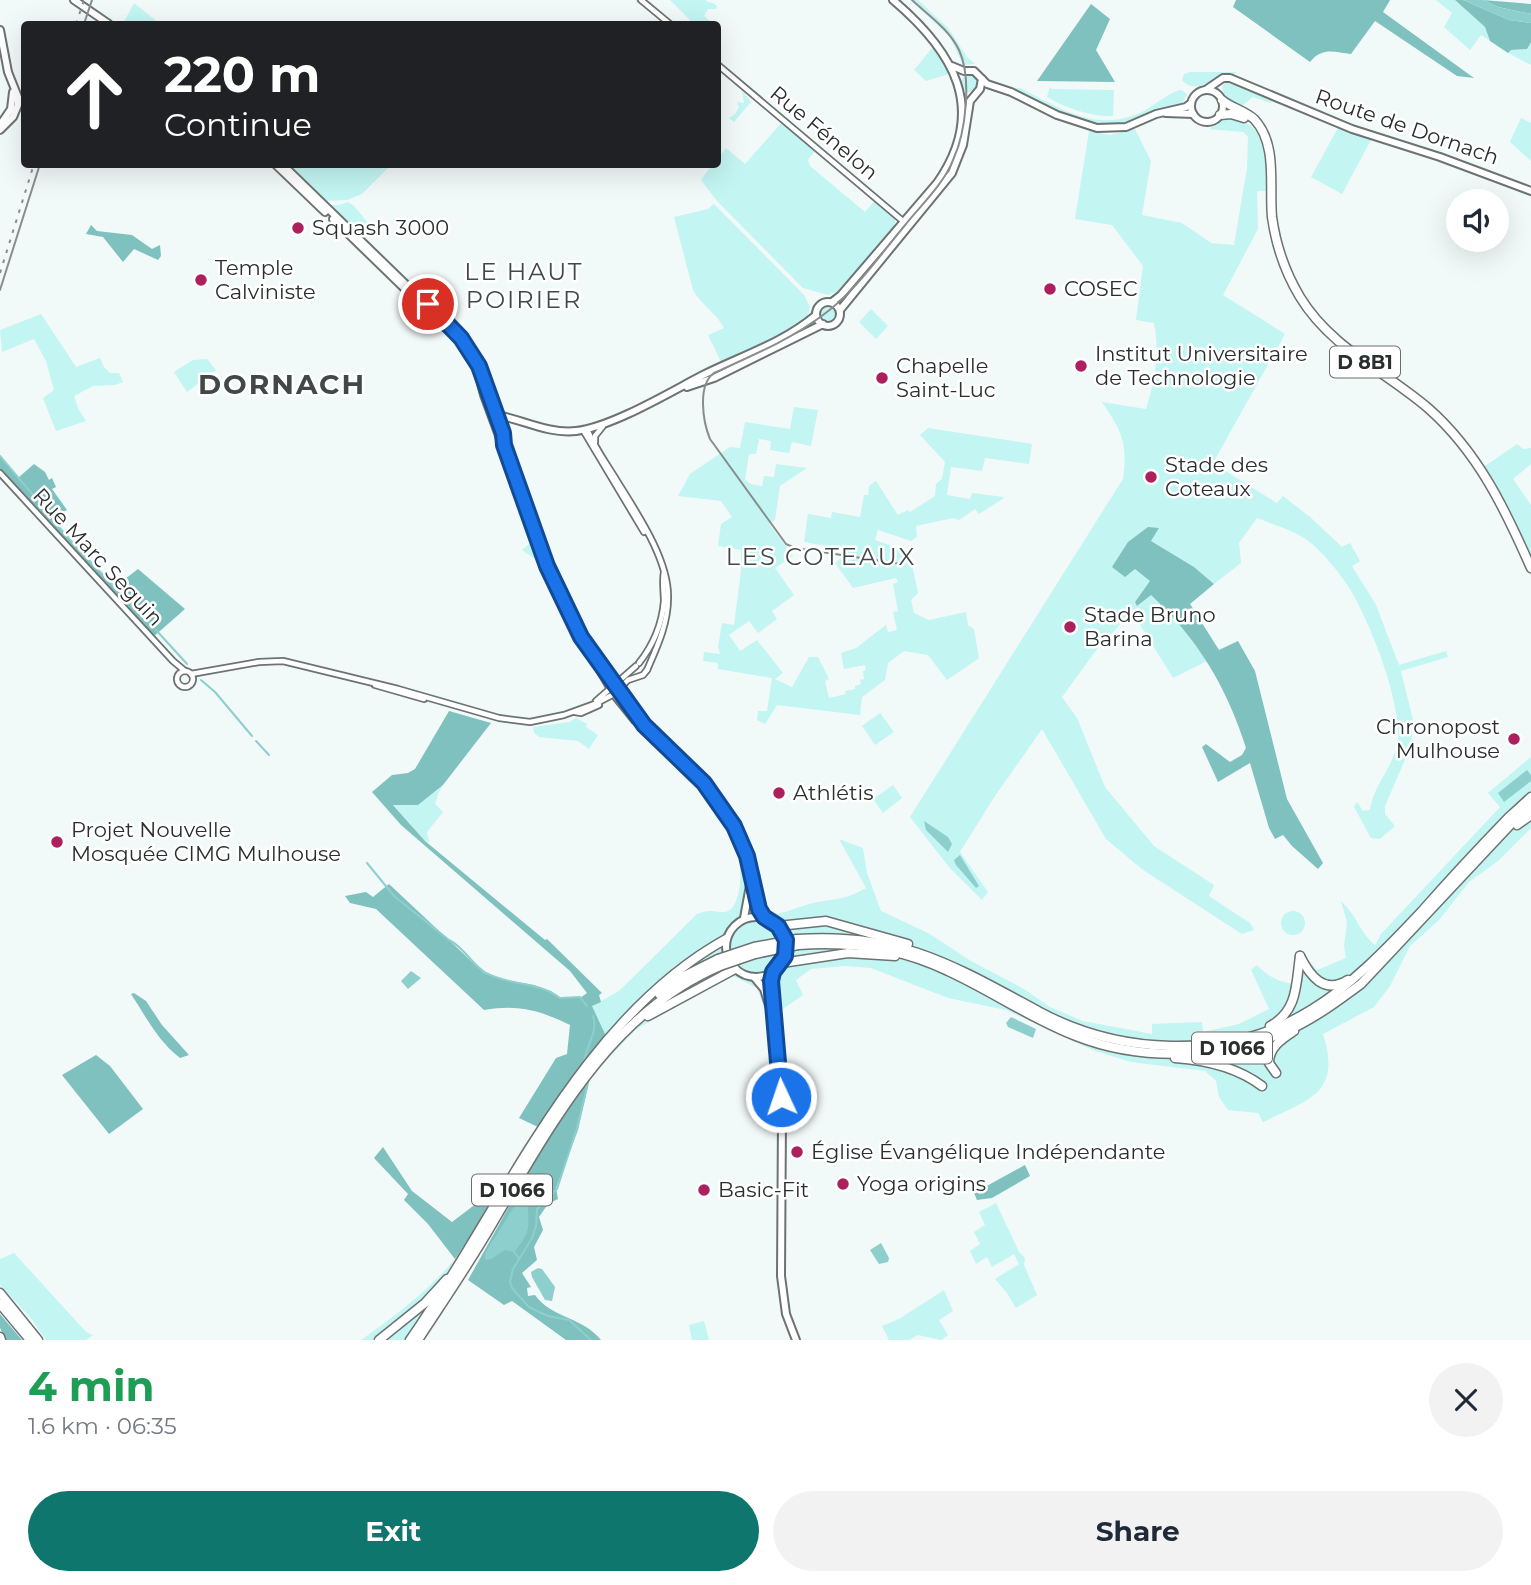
<!DOCTYPE html>
<meta charset="utf-8">
<style>
body{margin:0;font-family:Montserrat,sans-serif;background:#f2f2f3;color:#1f2937;height:100vh;display:flex;flex-direction:column;font-size:26px;white-space:nowrap}
*{box-sizing:border-box;margin:0}
p{font-size:23px;color:#747a83}
.icon{flex:none;width:38px;height:38px;fill:none;stroke:currentColor;stroke-width:2;stroke-linecap:round;stroke-linejoin:round}
.map{position:relative;height:1340px;overflow:hidden}
.side{display:flex;flex-direction:column;background:#fff;flex:1}
.side>*{flex:none}
.hud{position:absolute;left:21px;top:21px;width:700px;height:147px;border-radius:7px;box-shadow:0 7px 28px #0002;background:#202124;color:#fff;overflow:hidden}
.fabs{position:absolute;left:1446px;top:189px;display:grid;gap:14px}
.fabs a{display:grid;place-items:center;width:63px;height:63px;border-radius:50%;background:#fff;box-shadow:0 7px 28px #0002;font-size:35px}
.pin{position:absolute;display:grid;place-items:center;width:60px;height:60px;color:#fff;margin:-30px;border:4px solid #fff;border-radius:50%;box-shadow:0 2px 7px #0007}
.me{position:absolute;width:77px;margin:-38px;rotate:357deg;stroke-linejoin:round;filter:drop-shadow(0 0 5px #0008)}
.turn{display:flex;align-items:center;gap:24px;height:147px;padding:0 28px;font-size:32px}
.turn .icon{width:91px;height:91px;stroke-width:2.5}
.turn b{display:block;font-size:49px;line-height:60px}
.round{display:grid;place-items:center;flex:none;width:74px;height:74px;border-radius:37px;background:#f2f2f3}
.head{display:flex;align-items:center;justify-content:space-between;height:119px;padding:0 28px}
h1{font-size:42px;font-weight:700;line-height:52px;color:#1e9e55}
.button{display:flex;gap:14px;margin-top:auto;padding:14px 28px}
.button a{flex:1;height:80px;border-radius:42px;background:#0f766e;color:#fff;font-size:28px;font-weight:700;line-height:80px;text-align:center}
.button a+a{background:#f2f2f3;color:#1f2937}
.map>svg:first-child{display:block}
</style>
<div class="map">
<svg width="1531" height="1340" viewBox="0 0 1531 1340">
<rect width="100%" height="100%" fill="#f2f9f9"/>
<g fill="#c3f5f2">
<polygon points="670,0 706,0 707,2 713,3 717,6 716,9 708,9 704,16 710,21 711,24 687,24 690,20"/>
<polygon points="911,0 918,0 948,28 967,57 975,64 963,65 950,37"/>
<polygon points="1436,0 1455,0 1485,27 1490,41 1481,35 1470,50 1444,27 1452,13"/>
<polygon points="134,3 160,24 123,24"/>
<polygon points="1531,42 1531,65 1508,53 1511,50 1527,49"/>
<polygon points="933,47 949,74 926,81 914,70"/>
<path d="M1190,72H1236L1234,75L1247,81C1242,80 1235,76 1230,76C1214,77 1195,96 1182,80L1184,74Z"/>
<circle cx="970" cy="83" r="9"/>
<path d="M1225,83C1241,84 1258,93 1272,100L1271,103L1253,97L1239,108C1230,102 1224,98 1222,87Z"/>
<path d="M1050,87L1052,89L1114,90L1113,116C1091,117 1066,108 1047,97Z"/>
<path d="M1012,88H1020C1062,109 1097,134 1144,111C1154,105 1172,91 1181,90L1187,94L1181,106L1158,109L1121,125L1097,126L1066,116Z"/>
<polygon points="742,91 751,102 734,122 729,118 735,114 739,107 737,102 744,103"/>
<path d="M1232,117C1271,128 1265,158 1267,191H1257L1258,229L1223,295L1285,334L1213,463L1277,503L1283,496L1310,517L1342,547L1350,543L1360,561L1352,566L1376,605L1399,665L1446,651L1448,657L1401,671L1413,720L1411,746L1385,806V814L1395,826L1380,839L1371,838L1354,807L1357,802L1363,811L1370,810C1373,786 1392,768 1397,746C1405,708 1368,615 1346,583C1337,570 1323,553 1311,543C1297,531 1274,525 1257,518L1239,543L1241,563L1214,584L1194,567L1151,541L1158,528L1135,569L1151,581L1135,602L1138,606L1150,594L1178,621L1207,661L1173,678L1132,612L1097,649L1062,697L1077,718L1105,787L1154,846L1214,885L1209,896L1250,923L1254,930L1242,934L1143,870L1106,839L1042,729L993,799L960,852L988,892L982,900L949,867L910,817L1123,479C1128,442 1122,432 1102,402L1146,409C1155,379 1160,354 1154,323L1136,320L1143,266L1112,225L1075,219L1089,131L1110,135L1135,129L1151,161L1142,215L1182,223L1211,243L1234,245L1247,168L1248,137L1243,132L1209,129L1225,119Z"/>
<polygon points="1521,118 1531,123 1531,161 1510,142"/>
<polygon points="784,120 817,148 808,160 810,166 865,212 877,198 895,214 895,227 841,290 828,295 803,288 717,201 701,180 712,165 718,164 718,158 726,148 745,164"/>
<polygon points="1339,126 1372,138 1342,194 1311,177"/>
<polygon points="288,165 391,165 362,194 347,200 326,201"/>
<polygon points="348,202 354,206 373,229 364,239 329,205 339,205"/>
<path d="M714,204L804,295L810,307L807,319L780,336L722,364L708,335L724,328C716,312 701,305 693,290L674,217L708,209Z"/>
<circle cx="829" cy="314" r="9"/>
<polygon points="871,309 888,326 876,339 859,322"/>
<polygon points="41,314 76,367 100,358 104,367 110,373 119,373 123,382 115,385 93,386 74,396 78,408 86,421 56,431 43,398 54,390 46,361 34,339 2,352 0,330"/>
<polygon points="207,359 216,370 187,392 174,372 193,360"/>
<polygon points="794,407 818,410 811,446 792,442 789,453 770,450 771,441 759,439 756,454 749,454 745,480 751,484 762,486 764,476 774,477 776,464 807,468 780,486 775,520 769,524 793,556 775,568 794,595 772,611 777,619 758,633 749,621 729,635 740,651 757,640 783,673 775,679 792,687 809,657 818,657 829,679 825,681 829,698 846,694 845,691 855,689 855,686 861,684 860,680 864,679 863,671 866,670 865,665 844,669 841,653 856,648 886,625 888,632 897,630 893,612 898,611 893,584 898,582 896,578 853,588 835,563 841,558 843,549 804,542 808,514 831,518 832,512 860,517 864,495 868,495 869,486 876,481 898,515 908,510 910,512 935,496 936,484 942,479 945,462 920,435 928,428 1032,444 1029,464 985,458 982,471 951,467 947,495 970,499 972,493 1004,497 1004,498 979,514 975,509 959,520 953,518 916,526 917,537 911,541 878,530 875,540 903,550 904,556 910,558 910,566 913,569 918,593 911,600 914,613 929,620 966,612 968,625 974,629 979,658 947,680 928,655 904,651 888,663 885,680 862,697 860,715 777,705 765,724 757,720 758,711 767,711 772,678 718,669 718,663 703,661 704,652 720,654 718,647 722,623 734,625 741,571 741,550 718,546 721,524 732,517 721,501 678,496 690,474 730,447 740,448 745,422 790,429"/>
<polygon points="1517,444 1523,449 1531,448 1531,464 1513,479 1531,505 1531,566 1479,470"/>
<polygon points="534,540 542,561 541,563 522,550"/>
<polygon points="880,713 894,732 875,745 862,726"/>
<polygon points="576,718 587,724 586,727 598,735 589,749 578,741 539,737 534,733 533,727 570,722"/>
<path d="M1531,757V828L1498,861L1469,882L1439,920L1410,946L1390,986L1374,1007L1323,1034C1342,1094 1309,1099 1263,1122L1258,1113L1228,1110L1219,1097L1216,1081L1205,1071L1131,1062L1095,1051L1006,1010L948,998L871,968L845,966L811,969L796,980L803,995L777,1013L766,1012L757,988L731,975L635,1030L590,1078L579,1069L606,1036L592,1006L619,991L697,914C713,908 714,913 725,912C742,910 742,867 739,855C737,844 730,833 726,824L727,822L688,775L689,760C712,782 748,830 755,861C759,879 758,897 767,914C781,915 792,909 806,905C830,898 842,902 866,888L839,839L863,848L867,873L881,911L930,934L971,961L1024,989L1050,1007L1083,1021L1152,1034V1024L1202,1022L1203,1032L1239,1024L1269,1009L1251,970L1257,965C1268,977 1278,981 1294,984L1295,967L1313,965L1317,970L1346,958L1344,946L1347,922L1341,901C1356,914 1360,933 1375,945L1381,934L1500,807L1488,793Z"/>
<polygon points="443,785 439,792 435,804 443,812 427,832 429,842 425,841 393,804 418,805"/>
<polygon points="893,785 902,798 883,813 873,799"/>
<circle cx="1293" cy="923" r="12"/>
<polygon points="996,1203 1019,1252 1025,1258 1024,1265 1037,1295 1016,1308 1007,1293 995,1279 1019,1264 1014,1254 992,1267 987,1257 976,1264 970,1251 980,1244 974,1232 985,1225 979,1212"/>
<polygon points="14,1253 86,1332 93,1335 86,1340 46,1340 30,1317 0,1285 0,1259"/>
<path d="M455,1259L446,1275L425,1298L373,1340H361C394,1317 429,1290 455,1259Z"/>
<polygon points="944,1290 953,1311 939,1320 948,1335 941,1340 918,1335 909,1340 889,1340 882,1326 899,1319"/>
<polygon points="428,1304 404,1340 386,1340"/>
<polygon points="704,1321 709,1340 692,1340 689,1325"/>
</g>
<g fill="#7fc1bf">
<path d="M1236,0H1390L1383,12L1474,78L1457,76L1375,21L1351,54C1334,52 1322,47 1310,62L1233,7Z"/>
<polygon points="1455,0 1463,0 1509,20 1531,23 1531,42 1527,49 1511,50 1508,53 1490,41 1485,27"/>
<polygon points="1483,0 1531,4 1531,14 1498,7"/>
<polygon points="1091,4 1110,19 1096,50 1115,82 1037,81"/>
<polygon points="91,225 97,231 132,235 152,249 160,245 161,256 158,260 134,249 123,262 103,237 86,234"/>
<polygon points="0,456 18,478 34,464 45,472 49,480 52,478 56,487 52,489 67,510 52,518 111,584 116,586 138,569 185,609 152,638 0,473"/>
<path d="M1148,527L1159,528L1151,541L1194,567L1214,584L1190,604L1219,650L1238,641L1255,671L1287,799L1323,863L1318,869L1292,846L1283,835L1275,839L1269,828L1250,763L1218,782L1202,747L1206,744L1230,762L1242,755L1246,748C1227,687 1197,638 1151,595L1137,606L1135,602L1150,581L1135,569L1125,577L1112,567L1128,542Z"/>
<path d="M449,711L491,723L443,785L418,805H393L425,841L545,940L547,939L602,993L599,995L601,1002L592,1006L606,1036L579,1069L538,1127L519,1118L556,1058L567,1054L570,1025C539,1010 518,1004 484,1010L376,909L350,903L345,896L366,892L373,897L389,884L484,973L505,980L534,985L551,991L559,998H580L587,993L570,971L401,825L372,792L392,775L408,773L415,769Z"/>
<path d="M134,993L146,1001L162,1025L189,1055L180,1058C157,1040 147,1018 131,994Z"/>
<polygon points="96,1055 110,1066 143,1109 109,1134 62,1075"/>
<path d="M590,1078L578,1130L556,1188L558,1199L548,1204L539,1217L543,1230L534,1247L537,1260L522,1273L531,1287L527,1288L528,1296L535,1295C551,1318 583,1317 601,1340H566L512,1301L504,1305L468,1280L550,1133Z"/>
<polygon points="383,1147 412,1191 452,1222 477,1203 496,1176 507,1179 455,1259 428,1224 404,1200 408,1194 374,1158"/>
<polygon points="1025,1165 1030,1176 992,1198 977,1200 974,1193"/>
<polygon points="0,1314 22,1340 6,1340 0,1328"/>
</g>
<g fill="#8dcfcd">
<polygon points="1463,0 1483,0 1498,7 1531,14 1531,23 1509,20"/>
<polygon points="1527,770 1531,775 1531,781 1504,802 1498,793"/>
<polygon points="924,821 948,837 952,844 948,852 926,830"/>
<polygon points="960,855 979,886 976,888 956,865 954,860"/>
<polygon points="411,971 421,978 408,989 401,981"/>
<polygon points="1011,1017 1036,1029 1033,1038 1008,1027 1006,1023"/>
<path d="M522,1194L527,1195C528,1201 527,1206 528,1212C530,1231 526,1238 514,1252L505,1250L491,1259L485,1260V1253Z"/>
<polygon points="881,1243 889,1258 888,1262 879,1264 870,1250"/>
<polygon points="538,1268 542,1269 555,1287 552,1301 545,1300 532,1277 531,1272"/>
</g>
<g fill="none" stroke-linecap="round" stroke-linejoin="round">
<g stroke="#8dcfcd" stroke-width="2">
<polyline points="0,456 50,515"/>
<polyline points="55,523 81,552"/>
<polyline points="84,555 153,627"/>
<polyline points="156,630 187,664"/>
<polyline points="201,680 215,692 252,736"/>
<polyline points="256,741 269,755"/>
<path d="M367,863L394,896L449,940C464,947 472,965 486,973C510,986 538,981 560,998L580,997L587,1006"/>
<path d="M584,1065C584,1048 599,1032 593,1016"/>
<polyline points="586,1082 587,1087 577,1128 557,1189 537,1209 536,1226 532,1238 513,1269 510,1282 512,1288 529,1307 548,1316 569,1320 591,1340"/>
<polyline points="514,1252 519,1258"/>
</g>
<defs>
<g id="minor">
<polyline points="641,0 670,24"/>
<polyline points="718,65 904,222"/>
<path d="M587,429C594,446 604,460 614,476C634,509 669,558 668,598C668,624 657,647 647,670"/>
<polyline points="583,430 644,532"/>
<polyline points="595,442 595,436 603,426"/>
<polyline points="0,473 173,661 185,671"/>
<path d="M639,663C654,644 662,625 664,601C664,591 662,582 664,572"/>
<circle cx="185" cy="679" r="8"/>
<polyline points="191,674 259,662 283,661 398,689 499,718 530,722 564,715 597,703 614,694 628,680 643,675 647,670"/>
<polyline points="375,685 424,699"/>
<polyline points="596,701 636,666"/>
<polyline points="575,712 581,713 599,705"/>
</g>
<g id="major">
<polyline points="74,0 109,24"/>
<polyline points="0,30 8,72 18,97 18,105 13,117 0,130"/>
<polyline points="952,66 964,71 974,71 987,84 1011,92 1057,115 1097,128 1126,127 1156,114 1186,107 1190,104"/>
<polyline points="1207,89 1223,78 1230,78 1352,129 1440,157 1531,191"/>
<circle cx="1207" cy="106" r="16"/>
<polyline points="1166,113 1193,114"/>
<polyline points="0,125 11,109 13,92"/>
<polyline points="275,164 325,212"/>
<polyline points="282,164 461,338 482,373 503,433 504,443"/>
<polyline points="333,219 441,324"/>
<path d="M832,302L841,295L937,183C989,109 953,51 893,0"/>
<circle cx="828" cy="314" r="12"/>
<polyline points="840,310 952,173 963,145 970,101 980,89 982,79"/>
<polyline points="475,361 484,395 547,566 588,649 614,694 635,720 644,725"/>
<polyline points="687,387 714,378 823,324"/>
<path d="M497,415C524,420 548,434 576,431C612,427 670,392 703,375C741,356 783,343 816,315"/>
<polyline points="610,678 644,725 704,783 729,818 746,856 753,880 757,904 764,917"/>
<circle cx="756" cy="947" r="30"/>
<polyline points="744,918 751,880"/>
<polyline points="773,972 771,981 781,1097"/>
<polyline points="754,977 764,989 771,1012"/>
<circle cx="782" cy="1107" r="10"/>
<polyline points="782,1117 781,1276 786,1314 796,1340"/>
</g>
<g id="highway">
<path d="M1222,100C1232,108 1245,111 1254,119C1278,144 1269,186 1272,217C1276,246 1285,272 1300,297C1331,348 1385,371 1428,408C1478,452 1505,509 1531,568"/>
<polyline points="1220,115 1231,114 1244,118"/>
<polyline points="1517,825 1531,815"/>
<polyline points="778,926 826,921 908,944"/>
<path d="M797,939C900,932 953,965 1040,1012C1081,1034 1124,1045 1171,1046C1287,1049 1348,990 1422,911C1450,879 1479,848 1508,818L1531,797"/>
<path d="M798,945C849,941 901,948 948,971C992,991 1031,1019 1076,1036C1142,1062 1225,1059 1289,1030C1315,1018 1338,1001 1361,984L1512,823L1531,806"/>
<path d="M1300,956C1310,976 1324,995 1348,980"/>
<polyline points="782,963 848,953 895,956"/>
<polyline points="659,994 684,976 718,959"/>
<polyline points="648,1016 735,969"/>
<path d="M1270,1026C1298,1011 1296,984 1300,956"/>
<path d="M1175,1058C1205,1060 1238,1068 1262,1086"/>
<path d="M1276,1073L1269,1063C1269,1047 1282,1039 1294,1031"/>
<polyline points="0,1293 38,1340"/>
<polyline points="0,1304 30,1340"/>
<polyline points="0,1337 1,1340"/>
<polyline points="379,1340 425,1303 447,1279"/>
<path d="M410,1340C504,1206 578,1021 726,939"/>
<path d="M418,1340C444,1300 471,1261 495,1219C553,1122 610,1013 720,966"/>
</g>
</defs>
<use href="#minor" stroke="#6c7372" stroke-width="8"/>
<use href="#major" stroke="#6c7372" stroke-width="10"/>
<use href="#highway" stroke="#6c7372" stroke-width="11"/>
<use href="#minor" stroke="#fff" stroke-width="4.5"/>
<use href="#major" stroke="#fff" stroke-width="6"/>
<use href="#highway" stroke="#fff" stroke-width="8"/>
<g stroke="#888d8d" stroke-width="2">
<polyline points="84,24 92,0"/>
<polyline points="0,290 40,164"/>
<path d="M901,564L795,548L786,544L710,439C703,422 697,385 714,373C751,356 790,340 823,315C855,292 880,255 906,224C922,204 943,185 953,160C966,132 972,78 959,50C949,29 928,15 912,0"/>
</g>
<g stroke="#888d8d" stroke-width="2" stroke-dasharray="3.5 7" stroke-linecap="butt">
<polyline points="76,24 84,0"/>
<polyline points="0,273 34,164"/>
</g>
<defs>
<g id="highway-bridge">
<polyline points="718,959 754,947 797,939"/>
<polyline points="720,966 755,954 798,945"/>
</g>
</defs>
<use href="#highway-bridge" stroke="#6c7372" stroke-width="11" stroke-linecap="butt"/>
<use href="#highway-bridge" stroke="#fff" stroke-width="8"/>
</g>
<g fill="none" stroke-linecap="round" stroke-linejoin="round">
<defs>
<polyline id="route" points="428,304 461,338 479,366 503,433 504,445 547,566 581,637 644,725 704,783 734,826 747,856 759,909 764,917 778,926 786,940 785,956 773,972 771,981 781,1097"/>
</defs>
<use href="#route" stroke="#114b97" stroke-width="18"/>
<use href="#route" stroke="#1a73e8" stroke-width="12"/>
</g>
<g fill="#ad205e" stroke="#fff" stroke-width="2.5">
<circle cx="298" cy="228" r="7"/>
<circle cx="201" cy="280" r="7"/>
<circle cx="1050" cy="289" r="7"/>
<circle cx="1081" cy="366" r="7"/>
<circle cx="882" cy="378" r="7"/>
<circle cx="1151" cy="477" r="7"/>
<circle cx="1070" cy="627" r="7"/>
<circle cx="1514" cy="739" r="7"/>
<circle cx="779" cy="793" r="7"/>
<circle cx="57" cy="842" r="7"/>
<circle cx="797" cy="1152" r="7"/>
<circle cx="843" cy="1184" r="7"/>
<circle cx="704" cy="1190" r="7"/>
</g>
<g text-anchor="middle" stroke-width="5" stroke-linejoin="round" paint-order="stroke">
<g fill="#fff" stroke="#6b6d6d" stroke-width="2">
<rect x="1330" y="346.5" width="70" height="31" rx="5"/>
<rect x="1192" y="1032.5" width="80" height="31" rx="5"/>
<rect x="472" y="1174.5" width="80" height="31" rx="5"/>
</g>
<g font-size="19" font-weight="bold" fill="#2b2e2e">
<text x="1365" y="369">D 8B1</text>
<text x="1232" y="1055">D 1066</text>
<text x="512" y="1197">D 1066</text>
</g>
<g font-size="21" fill="#2b2e2e" stroke="#fff">
<text transform="translate(1407 127) rotate(19)" y="7">Route de Dornach</text>
<text transform="translate(824 133) rotate(40)" y="7">Rue Fénelon</text>
<text transform="translate(98 557) rotate(47)" y="7">Rue Marc Seguin</text>
</g>
<g font-size="21" fill="#2b2e2e" stroke="#fff" text-anchor="start">
<text x="312" y="235">Squash 3000</text>
<text x="215" y="275">Temple<tspan x="215" dy="24">Calviniste</tspan></text>
<text x="1064" y="296">COSEC</text>
<text x="1095" y="361">Institut Universitaire<tspan x="1095" dy="24">de Technologie</tspan></text>
<text x="896" y="373">Chapelle<tspan x="896" dy="24">Saint-Luc</tspan></text>
<text x="1165" y="472">Stade des<tspan x="1165" dy="24">Coteaux</tspan></text>
<text x="1084" y="622">Stade Bruno<tspan x="1084" dy="24">Barina</tspan></text>
<text x="1500" y="734" text-anchor="end">Chronopost<tspan x="1500" dy="24">Mulhouse</tspan></text>
<text x="793" y="800">Athlétis</text>
<text x="71" y="837">Projet Nouvelle<tspan x="71" dy="24">Mosquée CIMG Mulhouse</tspan></text>
<text x="811" y="1159">Église Évangélique Indépendante</text>
<text x="857" y="1191">Yoga origins</text>
<text x="718" y="1197">Basic-Fit</text>
</g>
<g font-size="24" letter-spacing="2" fill="#424848" stroke="#fff">
<text x="524" y="280">LE HAUT<tspan x="524" dy="28">POIRIER</tspan></text>
<text x="821" y="565">LES COTEAUX</text>
</g>
<g font-size="28" font-weight="bold" letter-spacing="2" fill="#424848" stroke="#fff">
<text x="282" y="394">DORNACH</text>
</g>
</g>
</svg>
<div class="fabs">
<a><svg class="icon" aria-label="sound" viewBox="0 0 24 24"><path d="M4 9h4l5-4v14l-5-4H4zM17 9q2 3 0 6"/></svg></a>
</div>
<div class="pin" style="left:428px;top:304px;background:#d93025"><svg class="icon" aria-label="arrive" viewBox="0 0 24 24"><path d="M6 21V4h12l-3 4 3 4H6"/></svg></div>
<svg class="me" style="left:781px;top:1097px" viewBox="-20 -20 40 40"><circle r="17" fill="#1a73e8" stroke="#fff" stroke-width="3"/><path d="M0-11L8 9 0 5-8 9z" fill="#fff"/></svg>
<div class="hud">
<div class="turn"><svg class="icon" aria-label="ahead" viewBox="0 0 24 24"><path d="M12 20V5M6 11l6-6 6 6"/></svg><div><b>220 m</b>Continue</div></div>
</div>
</div>
<section class="side">
<div class="head"><div><h1>4 min</h1><p>1.6 km · 06:35</p></div><a class="round"><svg class="icon" aria-label="close" viewBox="0 0 24 24"><path d="M6 6l12 12M18 6L6 18"/></svg></a></div>
<div class="button"><a>Exit</a><a>Share</a></div>
</section>
